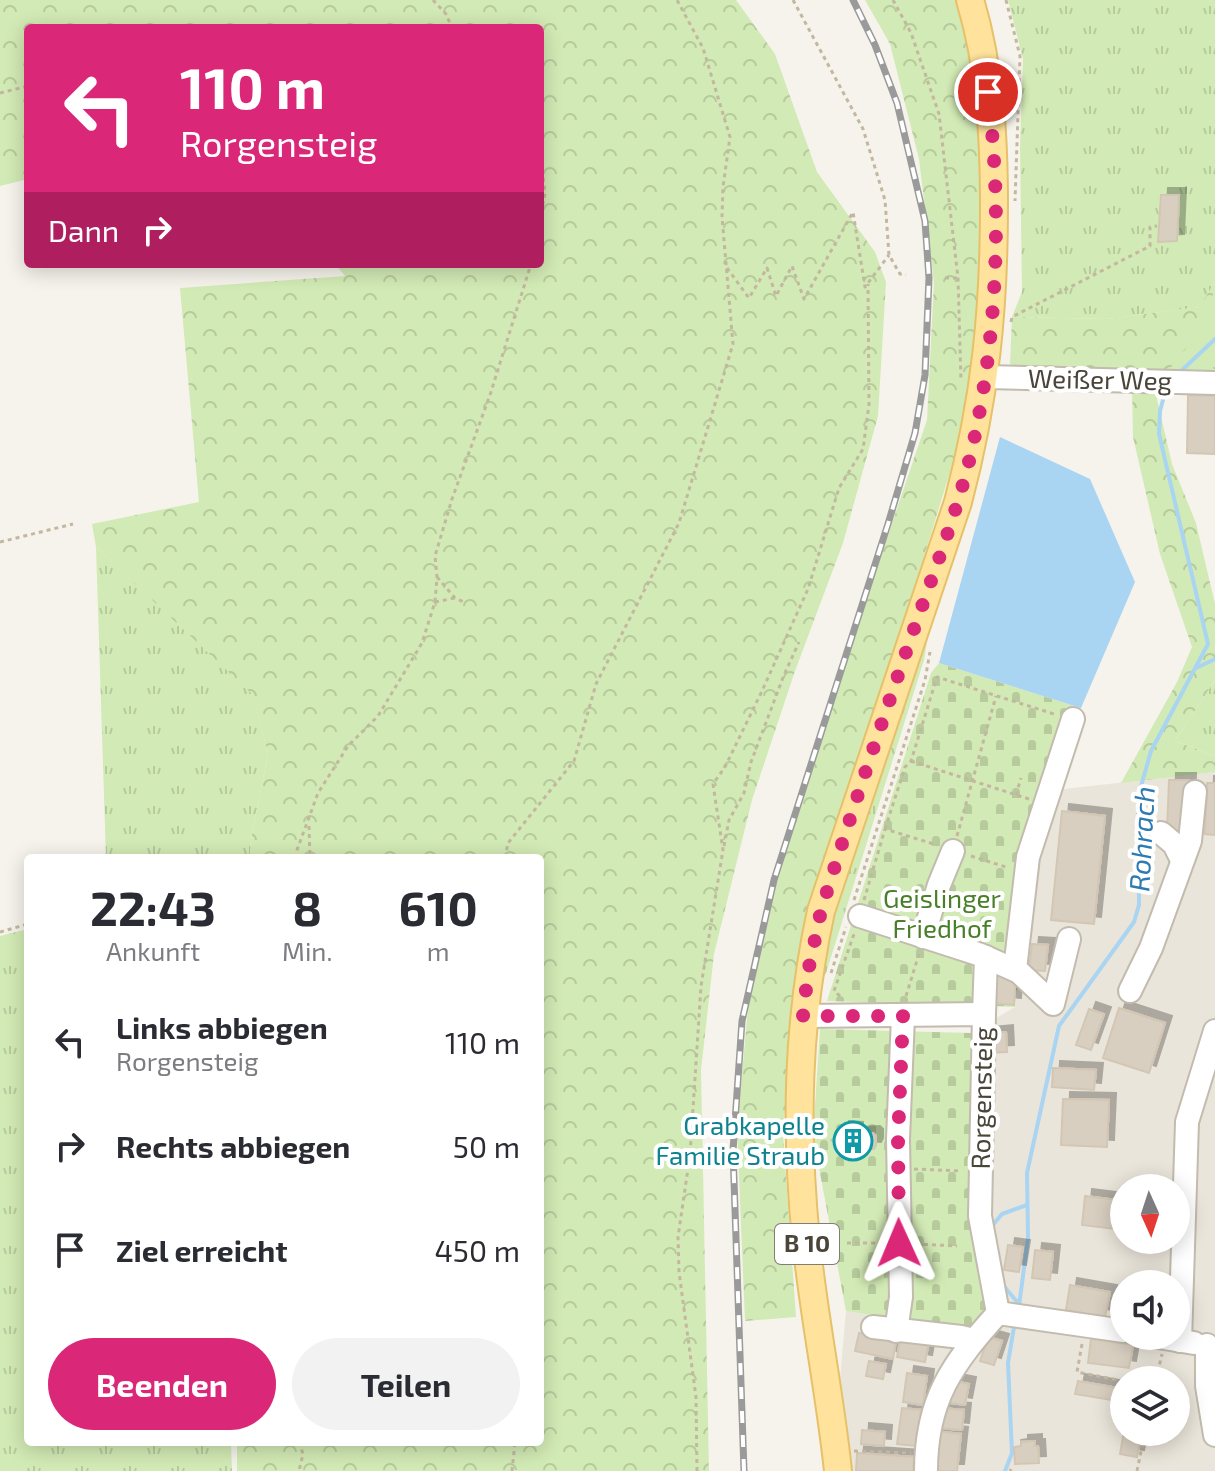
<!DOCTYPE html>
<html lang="de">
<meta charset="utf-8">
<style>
body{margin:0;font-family:"Exo 2",sans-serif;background:#f2f2f3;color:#2b2b33;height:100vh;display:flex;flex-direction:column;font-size:30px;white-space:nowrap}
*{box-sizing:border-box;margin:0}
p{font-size:26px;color:#7c7c81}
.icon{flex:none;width:44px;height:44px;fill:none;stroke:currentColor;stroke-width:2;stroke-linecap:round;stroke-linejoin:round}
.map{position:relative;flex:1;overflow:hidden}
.drawer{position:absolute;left:24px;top:854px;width:520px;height:592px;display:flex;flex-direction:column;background:#fff;border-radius:8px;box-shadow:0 4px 20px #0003}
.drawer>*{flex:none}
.hud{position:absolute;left:24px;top:24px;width:520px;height:244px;border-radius:8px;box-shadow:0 4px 20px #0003;background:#db2777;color:#fff;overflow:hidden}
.needle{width:52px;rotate:177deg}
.buttons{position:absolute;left:1110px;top:1174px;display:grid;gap:16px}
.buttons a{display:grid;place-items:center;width:80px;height:80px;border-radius:50%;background:#fff;box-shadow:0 4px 20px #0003;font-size:40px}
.pin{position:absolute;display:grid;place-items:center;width:68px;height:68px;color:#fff;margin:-34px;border:4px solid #fff;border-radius:50%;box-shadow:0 2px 8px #0007}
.me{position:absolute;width:88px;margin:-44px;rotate:359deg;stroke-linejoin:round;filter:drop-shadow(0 0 6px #0008)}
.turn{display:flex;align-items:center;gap:28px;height:168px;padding:0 24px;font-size:36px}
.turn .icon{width:104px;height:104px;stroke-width:2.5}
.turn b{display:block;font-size:56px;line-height:68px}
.then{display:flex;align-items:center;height:76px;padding:0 24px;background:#0003;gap:16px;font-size:30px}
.eta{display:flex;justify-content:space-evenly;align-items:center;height:136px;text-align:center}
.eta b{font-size:48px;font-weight:700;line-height:56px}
.primary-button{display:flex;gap:16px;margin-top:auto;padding:16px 24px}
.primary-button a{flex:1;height:92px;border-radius:48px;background:#db2777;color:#fff;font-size:32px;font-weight:700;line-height:92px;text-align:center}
.primary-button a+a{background:#f2f2f3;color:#2b2b33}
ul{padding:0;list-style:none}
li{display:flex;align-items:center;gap:24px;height:104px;padding:0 24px}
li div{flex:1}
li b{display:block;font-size:30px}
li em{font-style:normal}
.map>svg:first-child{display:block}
</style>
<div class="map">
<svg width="1215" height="1471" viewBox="0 0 1215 1471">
<defs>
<pattern id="grass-tufts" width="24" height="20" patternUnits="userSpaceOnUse" patternTransform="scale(2)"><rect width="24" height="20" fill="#d2eab5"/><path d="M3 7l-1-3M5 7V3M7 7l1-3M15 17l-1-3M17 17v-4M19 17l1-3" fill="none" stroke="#b6ca9c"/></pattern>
<pattern id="forest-crowns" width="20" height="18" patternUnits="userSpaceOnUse" patternTransform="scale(2)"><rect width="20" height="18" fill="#d2eab5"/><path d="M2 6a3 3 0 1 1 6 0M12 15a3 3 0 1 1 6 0" fill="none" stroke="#b6ca9c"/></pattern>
<pattern id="cemetery-stones" width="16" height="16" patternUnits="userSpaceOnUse" patternTransform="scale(2)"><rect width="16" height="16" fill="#d2eab5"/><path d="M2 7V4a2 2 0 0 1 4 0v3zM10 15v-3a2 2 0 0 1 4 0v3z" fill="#b6ca9c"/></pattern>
<filter id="shadow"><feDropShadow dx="7" dy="-7" stdDeviation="0" flood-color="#0004"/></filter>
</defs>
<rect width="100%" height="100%" fill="#f6f3ec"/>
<path fill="#eae5da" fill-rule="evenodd" d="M1215,772V1471H832L846,1311L966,1330L987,1309L968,1207L971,1033L1015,1007L1032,865L1055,790ZM1124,1188H1176V1240H1124ZM1124,1284H1176V1336H1124ZM1124,1380H1176V1432H1124Z"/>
<g fill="url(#grass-tufts)">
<polygon points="1008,0 1215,0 1215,281 1201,307 1106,319 1012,317 1022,292 1020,146 1023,59"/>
<polygon points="96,547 253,694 268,754 251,839 250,858 106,858"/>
<polygon points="929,630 924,660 827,970 822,983 817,982 836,898"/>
<polygon points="1215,680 1215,756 1175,741"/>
<polygon points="28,929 28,1442 231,1442 232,1471 0,1471 0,936"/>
</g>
<g fill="url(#forest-crowns)">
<polygon points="0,0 736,0 775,54 817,172 875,252 886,282 878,416 843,543 795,671 752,800 714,954 701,1070 709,1471 237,1471 237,1442 540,1442 540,858 250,858 251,839 268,754 253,695 96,547 92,524 199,502 180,288 345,276 335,264 540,264 540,28 28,28 28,179 0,186"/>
<polygon points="865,0 958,0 977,82 983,182 981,372 797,967 783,1134 796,1317 745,1321 737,1127 753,955 795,809 927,420 934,282 919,159 890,44"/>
<polygon points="1215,281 1215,369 1156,395 1172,464 1196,523 1215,604 1215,680 1175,741 1215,756 1215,772 1121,783 1177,682 1192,647 1160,554 1133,437 1132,387 1027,371 1010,364 1012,317 1106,319 1200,307"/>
</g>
<g fill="url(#cemetery-stones)">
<polygon points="939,663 1081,708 1032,865 1015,1007 827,1001 931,673"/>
<polygon points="820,1029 971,1033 968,1207 987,1309 967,1330 846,1311 813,1136"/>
</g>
<polygon fill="#d2eab5" points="1215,290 1215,366 1191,388 1166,373 1194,339"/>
<polygon fill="#a9d4f2" points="1000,437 1090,479 1135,582 1081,708 939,663"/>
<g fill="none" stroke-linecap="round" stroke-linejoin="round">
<g stroke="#a9d4f2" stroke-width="4">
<polyline points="1179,373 1215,339"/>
<polyline points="1196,668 1215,659"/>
<polyline points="992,1230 992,1226 1002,1214 1027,1205"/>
<polyline points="1003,1285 1018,1303"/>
<polyline points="1019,1306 1028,1238 1027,1173 1059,1026 1134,922 1139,905 1138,797 1151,751 1208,644 1159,434 1160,411 1166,389"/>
<polyline points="1005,1471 1012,1453 1008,1363 1014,1327"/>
</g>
</g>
<g fill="#d8cfc1" stroke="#d3c7b4" stroke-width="2" filter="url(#shadow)">
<polygon points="1161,195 1179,195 1177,241 1158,242"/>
<polygon points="1188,395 1215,396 1215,454 1187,453"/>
<polygon points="1169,780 1189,780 1187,831 1167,831"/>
<polygon points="1207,783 1215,783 1215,835 1205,834"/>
<polygon points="1062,811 1105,816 1094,924 1051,920"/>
<polygon points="1032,944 1048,945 1045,971 1029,970"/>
<polygon points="995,972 1016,973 1014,1005 993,1003"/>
<polygon points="1119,1008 1165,1023 1149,1073 1103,1058"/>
<polygon points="1089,1009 1104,1014 1091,1050 1076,1045"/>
<polygon points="1006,1032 1007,1052 987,1053 986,1034"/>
<polygon points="1053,1068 1096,1070 1094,1090 1052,1087"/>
<polygon points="1063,1099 1109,1100 1107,1147 1061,1145"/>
<polygon points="842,1128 856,1129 856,1134 873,1133 876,1136 876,1145 874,1149 857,1148 857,1152 842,1153 841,1148 831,1140 842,1133"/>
<polygon points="1085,1196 1118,1200 1115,1229 1082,1225"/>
<polygon points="1008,1245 1023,1247 1019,1272 1004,1270"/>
<polygon points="1035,1250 1053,1252 1050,1280 1032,1278"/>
<polygon points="1070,1285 1110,1292 1105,1317 1066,1310"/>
<polygon points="859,1333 896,1340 893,1359 855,1351"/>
<polygon points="901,1336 929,1341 925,1362 897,1357"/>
<polygon points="988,1337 1002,1341 994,1365 980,1361"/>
<polygon points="1091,1339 1133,1345 1129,1368 1088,1363"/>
<polygon points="869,1361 886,1364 883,1379 866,1376"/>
<polygon points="907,1373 927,1376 923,1405 903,1402"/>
<polygon points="954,1381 969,1384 965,1405 950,1403"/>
<polygon points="1078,1381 1124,1389 1124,1402 1075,1394"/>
<polygon points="902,1408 921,1410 916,1446 897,1444"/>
<polygon points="941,1408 964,1410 962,1430 939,1428"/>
<polygon points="862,1430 885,1432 884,1446 861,1444"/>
<polygon points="934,1431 961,1434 957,1471 930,1471"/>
<polygon points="1124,1431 1141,1434 1137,1457 1120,1454"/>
<polygon points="1035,1441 1035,1446 1038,1446 1039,1463 1015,1464 1014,1447 1021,1446 1021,1442"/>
<polygon points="857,1453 914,1457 913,1471 856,1471"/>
</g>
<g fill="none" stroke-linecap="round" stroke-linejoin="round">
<defs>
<g id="minor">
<polyline points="985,377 1215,383"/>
<polyline points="1161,833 1174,844 1182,860"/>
<polyline points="860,916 981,955 1019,972 1053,1004 1069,939"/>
<polyline points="923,937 939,885 953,851"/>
<polyline points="1015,969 1028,857 1073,719"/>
<polyline points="1130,991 1151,948 1190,841 1195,792"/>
<polyline points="984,1014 986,957"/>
<polyline points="803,1016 984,1014 980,1216 998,1313"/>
<polyline points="998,1313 1124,1331"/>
<polyline points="873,1327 961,1337 974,1340"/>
<polyline points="896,1331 901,1297 898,1139 903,1016"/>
<polyline points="1152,1336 1194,1343"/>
<polyline points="1180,1341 1187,1122 1215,1031"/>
<polyline points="1207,1345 1207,1386 1215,1435"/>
<path d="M926,1471C926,1400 952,1364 998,1313"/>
</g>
<path id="major" d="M838,1471C830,1394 814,1318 806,1240C795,1128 797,1022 821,911L958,502C985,400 994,312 994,206C994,137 990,66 970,0"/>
</defs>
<use href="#minor" stroke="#c2bbae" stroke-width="26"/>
<use href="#major" stroke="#e6c16a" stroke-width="30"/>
<g stroke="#c4b79f" stroke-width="3" stroke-dasharray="4 4" stroke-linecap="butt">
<polyline points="433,0 446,14 452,28"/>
<polyline points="793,0 863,129 885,200 889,255 900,274 906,275"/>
<polyline points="893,0 911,33 939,114 958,278 961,381"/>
<polyline points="1006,0 1020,56 1015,201"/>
<polyline points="0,93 28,86"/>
<polyline points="540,154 545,193 540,220"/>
<polyline points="727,268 749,298 767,268 776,296 792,266 804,299 853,212 865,287 889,255"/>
<polyline points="945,278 958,278"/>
<polyline points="1011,322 1012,317 1150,246 1150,227 1157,226"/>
<polyline points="0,542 73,524"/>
<polyline points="437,577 455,598 466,603"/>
<polyline points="435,602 455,598"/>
<polyline points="911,761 1029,799"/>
<polyline points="1016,795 1021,778"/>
<polyline points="309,826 310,858"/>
<polyline points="885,829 905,767 911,761 937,677 1054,714"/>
<polyline points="957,836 996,696"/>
<polyline points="724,846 729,820 744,793 751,762 784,675 799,642"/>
<polyline points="971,856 1009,868"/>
<polyline points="294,858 318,793 348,746 378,716 422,643 435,602 437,577 435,556 452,499 490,395 531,264"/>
<polyline points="505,858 508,843 574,761 596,684 679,523 733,344 722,217 723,187 730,137 703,48 677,0"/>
<polyline points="854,900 925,680 930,652"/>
<polyline points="864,900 885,829 937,845"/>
<polyline points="0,932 28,924"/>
<polyline points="831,973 846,927"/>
<polyline points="840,996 834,991 854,934"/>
<polyline points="906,996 919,954"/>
<polyline points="914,1169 961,1171"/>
<polyline points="847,1243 881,1243"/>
<polyline points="916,1244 957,1246"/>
<polyline points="1082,1344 1077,1372 1124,1381"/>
<polyline points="1156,1380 1162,1354"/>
<polyline points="299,1442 303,1454 299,1471"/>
<polyline points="854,1451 911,1453"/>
<polyline points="512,1471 515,1442"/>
<polyline points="697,1471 696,1397 679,1272 678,1237 690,1155 701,986 723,850 713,784 725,767 762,691 808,589 839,488 863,449 869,405 868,284"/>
<polyline points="1010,1471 1011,1469"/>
<polyline points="1137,1471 1145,1432"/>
</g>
<use href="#minor" stroke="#fff" stroke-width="22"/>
<use href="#major" stroke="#ffe39c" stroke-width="26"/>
<defs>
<polyline id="rail" points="744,1471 733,1151 742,1021 774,880 888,524 915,433 925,375 929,278 925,221 897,103 875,45 853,0"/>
</defs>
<use href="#rail" stroke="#9a9a9a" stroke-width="7"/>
<use href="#rail" stroke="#fff" stroke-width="4" stroke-dasharray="12" stroke-linecap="butt"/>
</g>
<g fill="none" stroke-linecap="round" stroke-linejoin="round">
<path stroke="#db2777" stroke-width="14" stroke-dasharray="0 25.2" d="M899,1243L898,1139L903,1016H803L808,972L821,911C850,816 882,722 914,629C935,569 958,510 972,449C998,334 1002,209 988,92"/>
</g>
<defs>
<symbol id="building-ring" viewBox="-11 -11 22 22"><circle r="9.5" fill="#fff" stroke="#0f9aa8" stroke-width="1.5"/><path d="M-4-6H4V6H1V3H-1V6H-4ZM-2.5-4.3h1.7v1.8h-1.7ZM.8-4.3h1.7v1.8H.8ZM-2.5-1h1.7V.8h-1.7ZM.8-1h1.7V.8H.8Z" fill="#0f9aa8"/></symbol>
</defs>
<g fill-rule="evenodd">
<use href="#building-ring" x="831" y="1119" width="44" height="44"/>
</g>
<g text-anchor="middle" stroke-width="8" stroke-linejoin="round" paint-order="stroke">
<rect fill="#fff" stroke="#817c74" stroke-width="2" x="775" y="1224" width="64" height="40" rx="6"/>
<g font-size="24" font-weight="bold" fill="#4b4439">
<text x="807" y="1252">B 10</text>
</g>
<g font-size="26" fill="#4b4439" stroke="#fff">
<text transform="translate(1100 380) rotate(1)" y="9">Weißer Weg</text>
<text transform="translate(982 1098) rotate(-89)" y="9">Rorgensteig</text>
</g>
<g font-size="26" fill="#4a7f2a" stroke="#fff">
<text x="942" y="908">Geislinger<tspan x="942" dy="30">Friedhof</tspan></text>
</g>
<g font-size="26" fill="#0d838f" stroke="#fff" text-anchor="end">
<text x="825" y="1135">Grabkapelle<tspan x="825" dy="30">Familie Straub</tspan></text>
</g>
<g font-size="28" font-style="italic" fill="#2e7ab2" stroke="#fff">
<text transform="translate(1142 839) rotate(-87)" y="10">Rohrach</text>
</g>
</g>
</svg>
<div class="buttons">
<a><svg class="needle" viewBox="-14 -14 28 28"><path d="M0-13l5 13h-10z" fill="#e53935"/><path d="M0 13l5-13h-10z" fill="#7c7c81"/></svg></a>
<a><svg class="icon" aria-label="sound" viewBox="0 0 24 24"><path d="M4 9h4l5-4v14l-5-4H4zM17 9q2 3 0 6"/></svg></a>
<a><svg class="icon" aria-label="layers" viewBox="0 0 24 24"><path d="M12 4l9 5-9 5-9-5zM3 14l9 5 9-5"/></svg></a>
</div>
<div class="pin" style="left:988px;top:92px;background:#d93025"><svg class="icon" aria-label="arrive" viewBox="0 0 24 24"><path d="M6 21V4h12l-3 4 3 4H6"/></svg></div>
<svg class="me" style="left:899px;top:1243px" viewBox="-20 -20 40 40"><path d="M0-17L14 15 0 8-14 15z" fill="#db2777" stroke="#fff" stroke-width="4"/></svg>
<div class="hud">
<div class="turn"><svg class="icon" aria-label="left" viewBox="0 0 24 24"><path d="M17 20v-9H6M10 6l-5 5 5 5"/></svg><div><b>110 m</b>Rorgensteig</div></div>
<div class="then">Dann<svg class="icon" aria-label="right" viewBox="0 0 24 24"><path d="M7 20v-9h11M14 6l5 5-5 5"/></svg></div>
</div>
<section class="drawer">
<div class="eta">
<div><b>22:43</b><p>Ankunft</p></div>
<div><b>8</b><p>Min.</p></div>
<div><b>610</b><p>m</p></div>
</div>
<ul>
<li><svg class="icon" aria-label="left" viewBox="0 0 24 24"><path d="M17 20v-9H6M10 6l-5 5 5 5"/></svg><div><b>Links abbiegen</b><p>Rorgensteig</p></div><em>110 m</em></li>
<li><svg class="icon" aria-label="right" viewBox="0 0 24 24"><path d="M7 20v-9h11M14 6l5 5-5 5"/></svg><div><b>Rechts abbiegen</b></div><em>50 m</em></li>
<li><svg class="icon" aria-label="arrive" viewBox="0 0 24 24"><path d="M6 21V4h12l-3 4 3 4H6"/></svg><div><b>Ziel erreicht</b></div><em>450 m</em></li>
</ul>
<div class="primary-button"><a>Beenden</a><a>Teilen</a></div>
</section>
</div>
